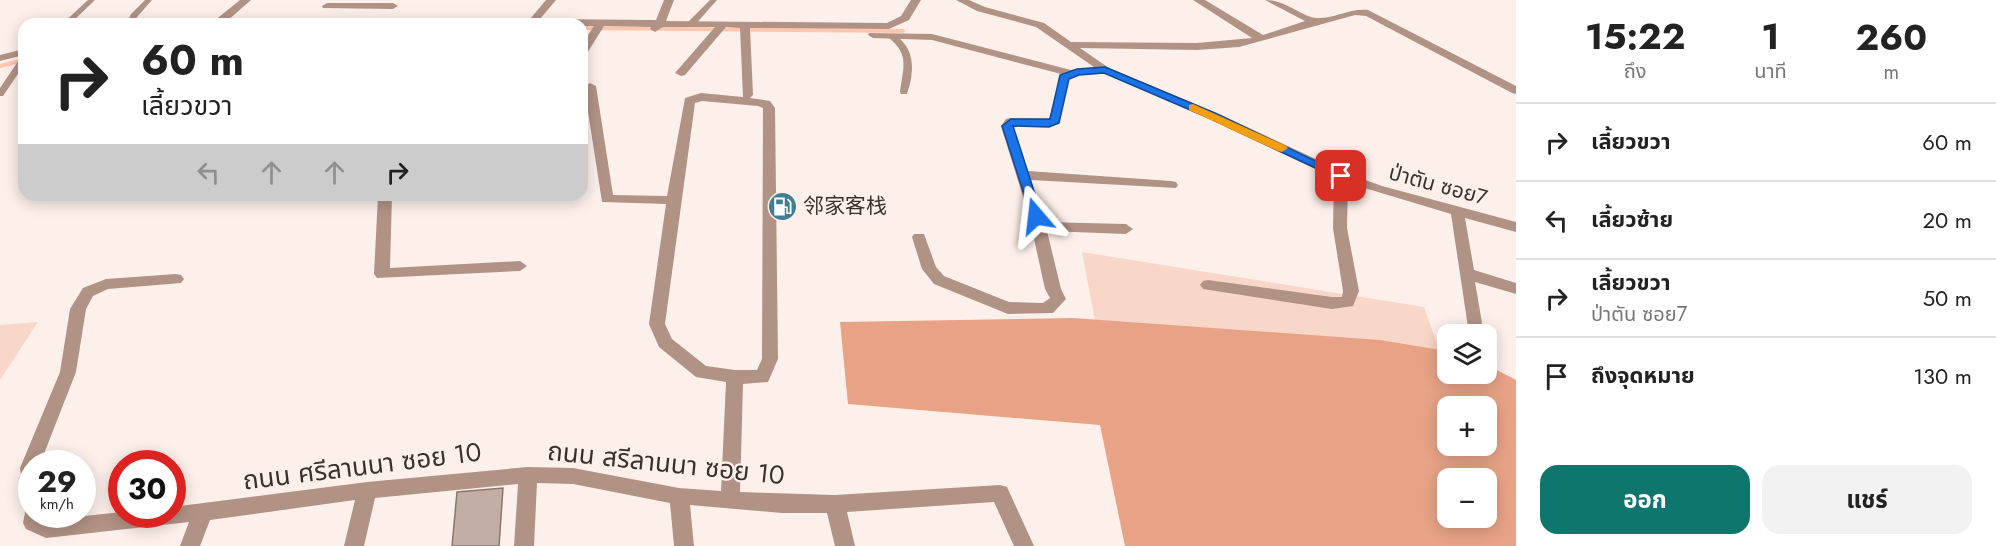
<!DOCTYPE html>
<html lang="th">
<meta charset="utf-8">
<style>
body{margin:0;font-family:Jost,"Noto Sans SC","Noto Sans Thai",sans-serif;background:#f2f2f2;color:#222;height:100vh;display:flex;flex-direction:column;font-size:22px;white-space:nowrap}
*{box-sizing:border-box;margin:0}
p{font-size:20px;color:#767676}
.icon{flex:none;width:33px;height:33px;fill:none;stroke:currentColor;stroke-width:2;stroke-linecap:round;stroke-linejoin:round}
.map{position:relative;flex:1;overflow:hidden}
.panel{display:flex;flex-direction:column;background:#fff;width:480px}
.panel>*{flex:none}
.top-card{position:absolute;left:18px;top:18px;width:570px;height:183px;border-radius:18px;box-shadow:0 3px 15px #0003;background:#fff;color:#222;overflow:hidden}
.tools{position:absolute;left:1437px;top:324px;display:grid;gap:12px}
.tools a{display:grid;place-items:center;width:60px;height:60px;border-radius:12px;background:#fff;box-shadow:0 3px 15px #0003;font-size:30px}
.speed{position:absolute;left:18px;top:450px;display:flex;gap:12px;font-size:30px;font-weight:700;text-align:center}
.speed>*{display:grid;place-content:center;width:78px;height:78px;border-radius:50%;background:#fff;box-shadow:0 3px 15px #0003;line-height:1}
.speed small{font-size:15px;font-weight:400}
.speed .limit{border:9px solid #d22;background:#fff;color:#111}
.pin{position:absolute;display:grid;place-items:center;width:51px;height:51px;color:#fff;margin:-26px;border-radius:12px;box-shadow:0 3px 9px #0006}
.me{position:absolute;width:66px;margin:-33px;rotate:343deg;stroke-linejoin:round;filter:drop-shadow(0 0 4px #0008)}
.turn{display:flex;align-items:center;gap:21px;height:126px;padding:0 24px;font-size:27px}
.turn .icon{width:78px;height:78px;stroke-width:2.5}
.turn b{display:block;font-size:42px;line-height:51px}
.lanes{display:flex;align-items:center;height:57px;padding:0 24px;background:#0003;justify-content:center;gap:30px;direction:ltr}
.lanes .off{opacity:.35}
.eta{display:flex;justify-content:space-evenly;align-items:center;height:102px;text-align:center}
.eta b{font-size:36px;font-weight:700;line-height:42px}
.action{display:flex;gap:12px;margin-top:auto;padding:12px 24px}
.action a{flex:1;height:69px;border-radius:18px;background:#0f766e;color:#fff;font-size:24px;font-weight:700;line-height:69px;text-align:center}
.action a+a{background:#f2f2f2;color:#222}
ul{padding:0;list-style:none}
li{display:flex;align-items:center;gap:18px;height:78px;padding:0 24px;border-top:2px solid #e0e0e0}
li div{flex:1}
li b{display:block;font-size:22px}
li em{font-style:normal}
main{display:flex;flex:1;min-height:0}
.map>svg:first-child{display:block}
</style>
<main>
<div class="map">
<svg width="1516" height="546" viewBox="0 0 1516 546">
<rect width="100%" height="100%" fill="#fdf0ea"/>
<g fill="#f8d6c8" fill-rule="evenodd">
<path d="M1082,252L1424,307L1448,374H1486L1516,546H1138ZM1448,406H1486V446H1448ZM1448,478H1486V518H1448Z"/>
<polygon points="38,322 0,380 0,325"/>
</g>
<path fill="#e8a386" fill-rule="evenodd" d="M1073,318L1380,340L1447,351L1448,374H1486L1487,365L1516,380V546H1125L1100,425L848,404L840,322ZM1448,406H1486V446H1448ZM1448,478H1486V518H1448Z"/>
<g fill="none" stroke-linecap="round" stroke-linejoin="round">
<g stroke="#ffc6ae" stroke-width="4">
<polyline points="582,28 903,31"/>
<polyline points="0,66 24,60"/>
</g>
</g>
<polygon fill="#c2aea5" stroke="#8a776f" stroke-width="1.5" points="503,488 499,546 452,546 457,492"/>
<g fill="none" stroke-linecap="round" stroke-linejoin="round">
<g fill="#b19386" fill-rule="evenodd">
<polygon points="88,0 95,0 70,24 62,24"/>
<polygon points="145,0 152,0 137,17 134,24 126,24 131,14"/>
<polygon points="710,0 717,0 694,26 688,26 688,22"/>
<path d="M889,34C895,34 898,36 902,41C916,55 913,77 907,94H901L900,92C903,68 910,55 889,38Z"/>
<polygon points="21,57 24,57 24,65 3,96 0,96 0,88"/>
</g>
<g fill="#b19386" fill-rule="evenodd">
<path d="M240,0H251L227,21L412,18L530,19L546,0H556L540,19L656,20L664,0H674L666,21L887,23L901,16L911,0H921L909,20L889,29L750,28L753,95L750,98L770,101L775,108L778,359L768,382L743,384L740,492L835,495L1000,485L1007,487L1034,546H1014L994,502L847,512L855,546H835L827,513H782L690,505L694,546H674L670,503L573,484L537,483L534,546H514L518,484L375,498L364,546H344L355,500L210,520L200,546H180L189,522L46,538L26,529L23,523L26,508L32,506V514H43V518L47,520L122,512V514H172V507L367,482L528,467L573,468L679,488L721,491L726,382L696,377L659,347L649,324L666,204L602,202L584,86L590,83L596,86L613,195L667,196L685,98L701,93L743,97L740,28L726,27L685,75L681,76L675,73L715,27H663L655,32L650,29L651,27L604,26L586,55L582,56V44L594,26H582V24H205L214,21ZM702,101L758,106L763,108L762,359L757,370H735L706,366L672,339L665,324L695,103Z"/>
<path d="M956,0H969L985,7L1044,23L1071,42L1197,43L1252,38L1193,0H1205L1263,35L1305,21L1265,0C1287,0 1303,18 1317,18C1334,19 1349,8 1368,10L1516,86V94L1512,93L1366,16L1355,15L1239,47L1197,50L1080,48L1109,68L1217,113L1346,173L1382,186L1516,222V232L1465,218L1474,270L1516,283V294L1475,282L1482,323L1480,327H1468L1451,214L1348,183L1347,228L1359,291L1353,306L1332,309L1203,289L1200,285L1203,281L1208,280L1332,297H1342L1343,291L1333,228L1334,178L1209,119L1104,73L1079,75L1069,79L1059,124L1049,127L1013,126L1028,171L1171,181L1176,182L1178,185L1176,188L1031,180L1044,222L1126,224L1133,229L1126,234L1047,231L1061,289L1066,299L1053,313L1008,314L934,284L922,269L912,237L914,234H924L936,267L944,276L1009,302L1043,303L1050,298L1045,289L1029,216L1001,126L1006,119L1010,118L1049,119L1061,74L932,40L873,38L868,35L869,33L932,34L1071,70L1094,67L1036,27L977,11Z"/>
<polygon points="327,3 393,3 398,6 393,9 323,8 322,6"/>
<polygon points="24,49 24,55 0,61 0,55"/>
<polygon points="378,195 392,195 390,268 520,261 527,266 520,271 377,278 374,274"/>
<polygon points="176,274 181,275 184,279 181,283 108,289 93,296 86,309 76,372 40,464 32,464 32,504 25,502 20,468 60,372 70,309 83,288 106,279"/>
</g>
</g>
<polygon fill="#1a73e8" stroke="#114b97" stroke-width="1.5" points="1105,67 1217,114 1347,176 1341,179 1337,178 1209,118 1104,73 1079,75 1069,79 1059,123 1049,127 1013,126 1042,216 1036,220 1032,219 1002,126 1011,119 1050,119 1060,75 1077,69"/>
<polygon fill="#f59e0b" points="1193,104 1286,146 1288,148 1282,152 1278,151 1189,110 1189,105"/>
<defs>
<symbol id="fuel-disc" viewBox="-11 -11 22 22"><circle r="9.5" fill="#407e94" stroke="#fdf0ea"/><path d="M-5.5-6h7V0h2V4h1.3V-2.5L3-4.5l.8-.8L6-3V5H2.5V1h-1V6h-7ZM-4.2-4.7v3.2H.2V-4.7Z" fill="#fff"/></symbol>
</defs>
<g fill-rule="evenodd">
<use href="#fuel-disc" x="766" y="190" width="33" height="33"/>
</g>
<g text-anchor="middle" stroke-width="4.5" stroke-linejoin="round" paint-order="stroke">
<g font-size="21" fill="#39312d" stroke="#fdf0ea">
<text transform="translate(1438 185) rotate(15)" y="7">ป่าตัน ซอย7</text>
</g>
<g font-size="21" fill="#39312d" stroke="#fdf0ea" text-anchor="start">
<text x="803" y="213">邻家客栈</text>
</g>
<g font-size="26" fill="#39312d" stroke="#fdf0ea">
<text transform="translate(666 463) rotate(6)" y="9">ถนน สรีลานนา ซอย 10</text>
<text transform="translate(362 466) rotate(-7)" y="9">ถนน ศรีลานนา ซอย 10</text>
</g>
</g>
</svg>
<div class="tools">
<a><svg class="icon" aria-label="layers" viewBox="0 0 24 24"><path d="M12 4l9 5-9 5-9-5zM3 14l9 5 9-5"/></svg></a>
<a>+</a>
<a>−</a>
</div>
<div class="speed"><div>29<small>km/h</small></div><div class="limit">30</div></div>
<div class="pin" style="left:1341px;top:176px;background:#d93025"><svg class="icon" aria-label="arrive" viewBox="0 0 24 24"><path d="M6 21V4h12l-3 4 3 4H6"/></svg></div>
<svg class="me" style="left:1036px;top:216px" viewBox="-20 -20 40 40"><path d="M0-17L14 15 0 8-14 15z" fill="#1a73e8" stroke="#fff" stroke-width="4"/></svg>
<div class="top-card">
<div class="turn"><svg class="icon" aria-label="right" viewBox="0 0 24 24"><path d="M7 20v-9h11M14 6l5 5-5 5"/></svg><div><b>60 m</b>เลี้ยวขวา</div></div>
<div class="lanes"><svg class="icon off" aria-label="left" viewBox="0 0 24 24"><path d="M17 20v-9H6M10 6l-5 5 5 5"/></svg><svg class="icon off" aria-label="ahead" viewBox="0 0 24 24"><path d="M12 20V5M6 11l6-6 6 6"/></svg><svg class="icon off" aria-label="ahead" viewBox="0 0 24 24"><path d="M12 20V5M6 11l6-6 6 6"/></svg><svg class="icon" aria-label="right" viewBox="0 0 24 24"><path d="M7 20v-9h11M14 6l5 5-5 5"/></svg></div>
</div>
</div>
<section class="panel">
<div class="eta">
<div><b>15:22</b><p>ถึง</p></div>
<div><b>1</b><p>นาที</p></div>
<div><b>260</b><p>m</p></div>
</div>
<ul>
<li><svg class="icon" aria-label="right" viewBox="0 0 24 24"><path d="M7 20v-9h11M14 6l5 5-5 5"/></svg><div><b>เลี้ยวขวา</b></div><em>60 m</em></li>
<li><svg class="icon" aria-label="left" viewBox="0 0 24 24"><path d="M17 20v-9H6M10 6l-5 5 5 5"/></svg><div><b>เลี้ยวซ้าย</b></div><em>20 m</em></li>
<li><svg class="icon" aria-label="right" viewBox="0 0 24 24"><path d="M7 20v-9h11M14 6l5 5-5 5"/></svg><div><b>เลี้ยวขวา</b><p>ป่าตัน ซอย7</p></div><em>50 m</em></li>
<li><svg class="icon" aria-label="arrive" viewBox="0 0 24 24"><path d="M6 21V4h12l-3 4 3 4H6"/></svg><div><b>ถึงจุดหมาย</b></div><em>130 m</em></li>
</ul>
<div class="action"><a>ออก</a><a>แชร์</a></div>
</section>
</main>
